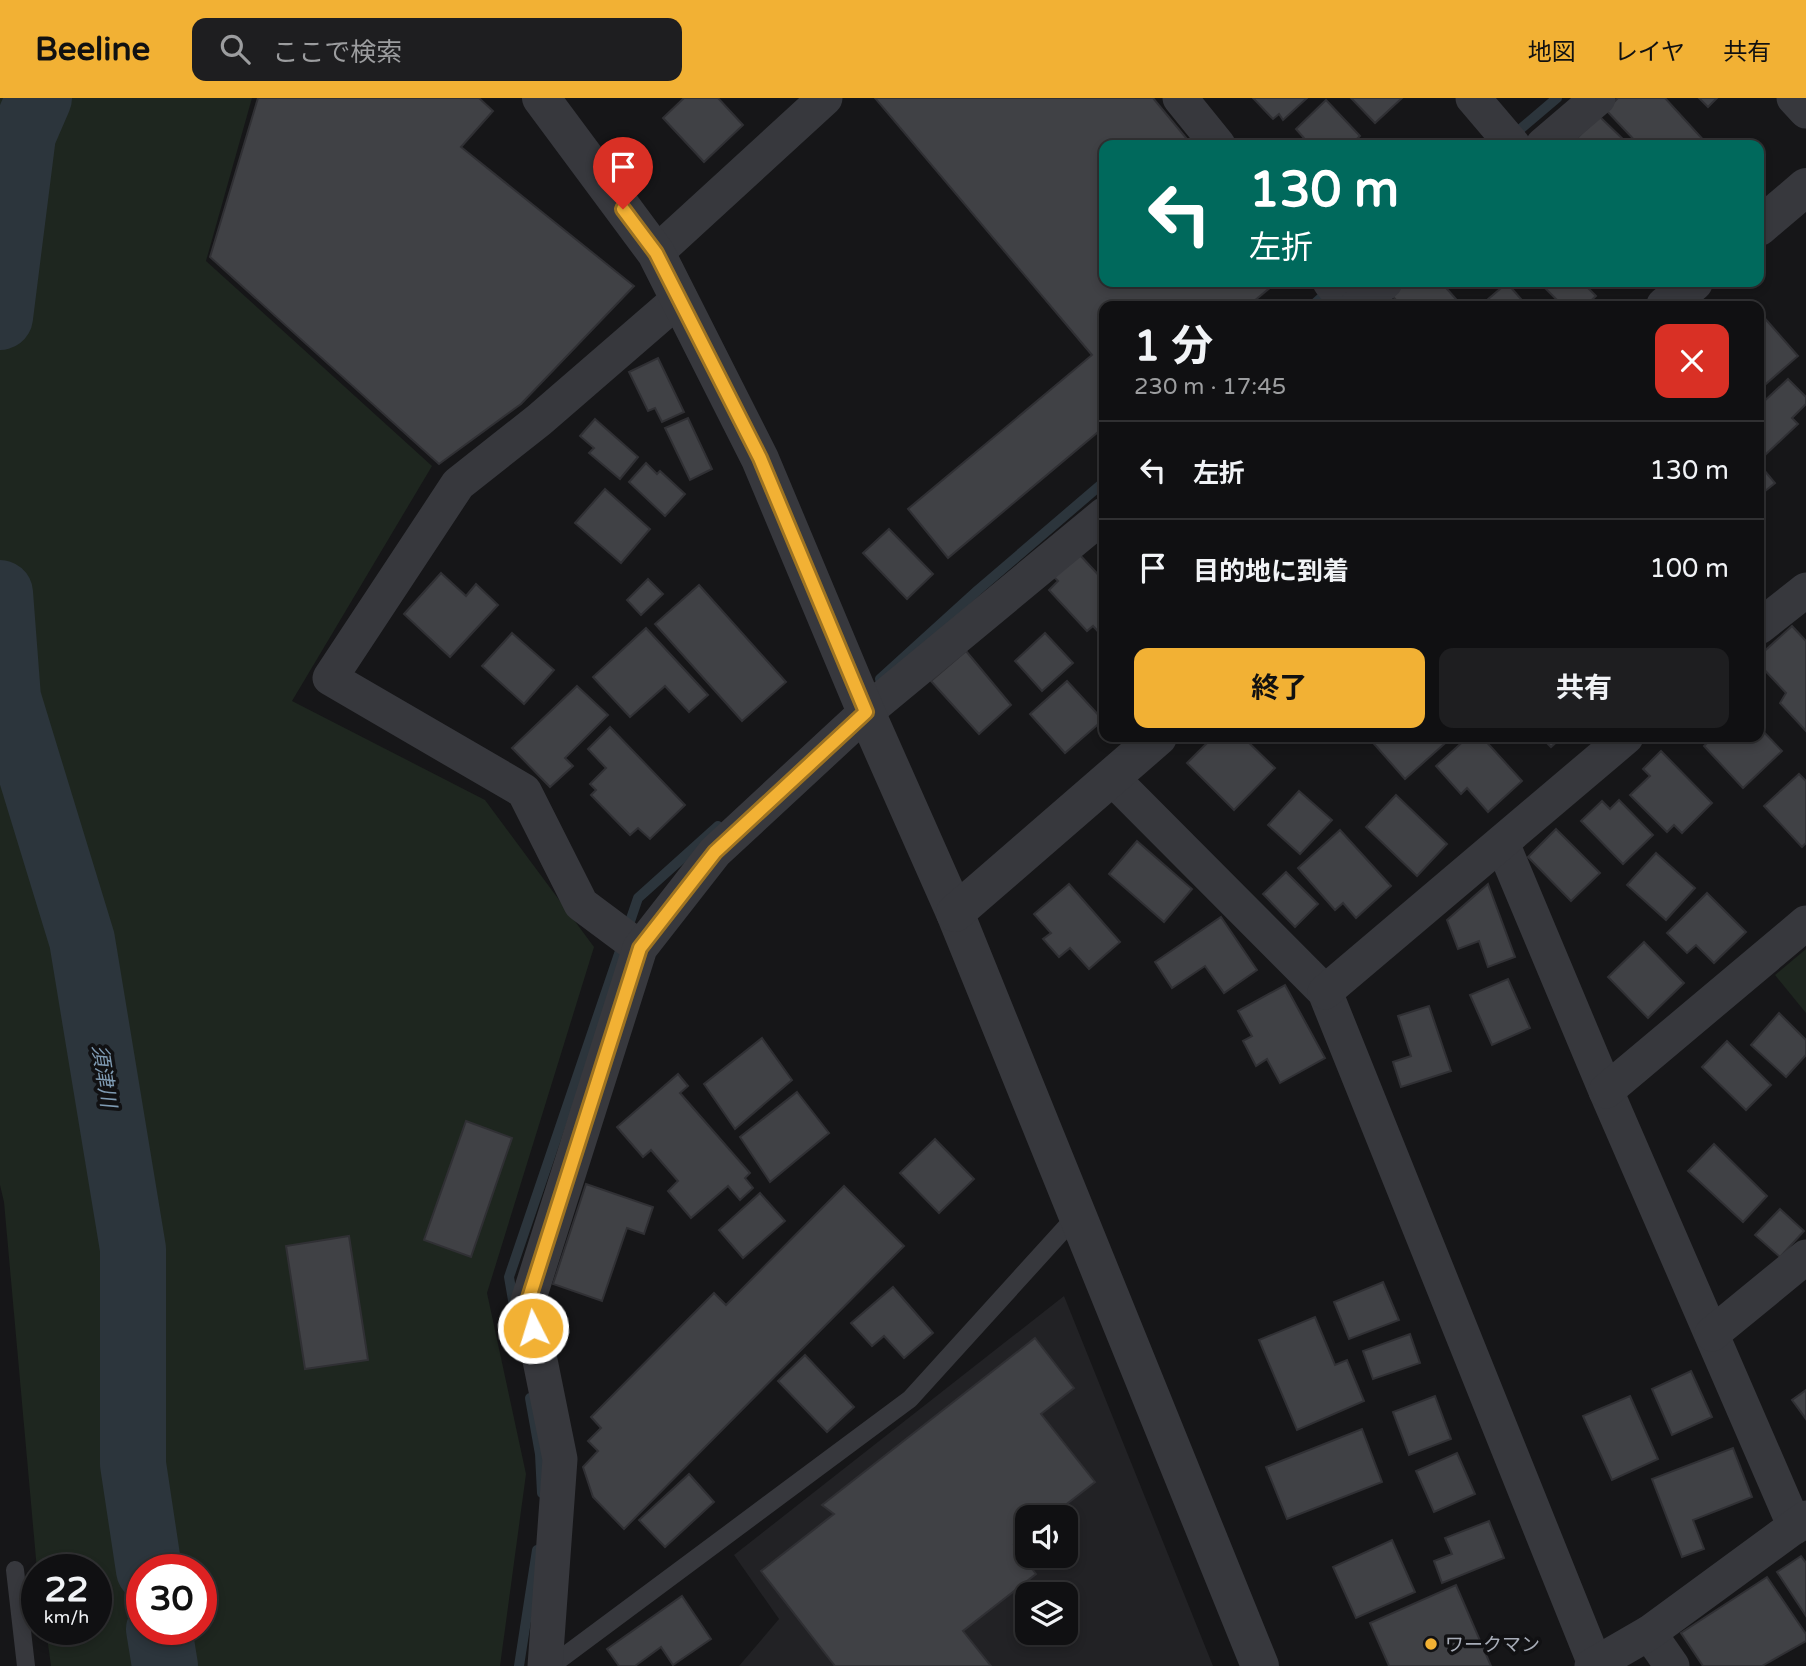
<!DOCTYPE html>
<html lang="ja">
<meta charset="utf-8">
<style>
body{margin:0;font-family:"Varela Round","Noto Sans JP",sans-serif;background:#1e1e20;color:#f1f3f6;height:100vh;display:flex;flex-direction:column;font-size:26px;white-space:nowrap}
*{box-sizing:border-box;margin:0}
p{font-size:23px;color:#9c9d9f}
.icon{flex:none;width:38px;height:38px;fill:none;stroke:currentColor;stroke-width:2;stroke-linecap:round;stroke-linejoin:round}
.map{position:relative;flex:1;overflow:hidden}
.details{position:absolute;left:1099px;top:203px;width:665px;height:441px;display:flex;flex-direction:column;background:#101012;border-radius:14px;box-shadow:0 4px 10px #0003,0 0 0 2px #303032}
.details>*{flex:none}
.banner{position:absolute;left:1099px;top:42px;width:665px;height:147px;border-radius:14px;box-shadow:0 4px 10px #0003,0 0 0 2px #303032;background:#00695c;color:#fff;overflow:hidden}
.fabs{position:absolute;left:1015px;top:1407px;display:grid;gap:14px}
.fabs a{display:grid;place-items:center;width:63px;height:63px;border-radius:14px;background:#101012;box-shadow:0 4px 10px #0003,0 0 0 2px #303032;font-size:35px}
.speed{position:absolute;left:21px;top:1456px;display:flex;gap:14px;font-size:35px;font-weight:700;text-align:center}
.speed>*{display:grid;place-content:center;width:91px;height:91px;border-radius:50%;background:#101012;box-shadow:0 4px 10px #0003,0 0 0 2px #303032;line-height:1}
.speed small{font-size:18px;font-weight:400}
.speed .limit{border:10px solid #d22;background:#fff;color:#111}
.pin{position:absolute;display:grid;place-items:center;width:60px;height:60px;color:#fff;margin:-72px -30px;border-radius:50% 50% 50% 0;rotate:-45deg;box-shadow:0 0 7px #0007}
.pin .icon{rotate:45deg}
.me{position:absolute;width:77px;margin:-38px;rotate:355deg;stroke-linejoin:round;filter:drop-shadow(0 0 5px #0008)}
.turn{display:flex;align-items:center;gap:24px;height:147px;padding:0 35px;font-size:32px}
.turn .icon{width:91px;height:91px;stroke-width:2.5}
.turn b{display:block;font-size:49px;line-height:60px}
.round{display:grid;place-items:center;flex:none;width:74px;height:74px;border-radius:14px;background:#1e1e20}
.summary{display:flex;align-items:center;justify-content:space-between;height:119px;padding:0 35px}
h1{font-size:42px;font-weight:700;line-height:52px}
.action{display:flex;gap:14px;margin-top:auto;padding:14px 35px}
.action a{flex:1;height:80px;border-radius:14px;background:#f2b134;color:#111;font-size:28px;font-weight:700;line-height:80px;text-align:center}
.action a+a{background:#1e1e20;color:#f1f3f6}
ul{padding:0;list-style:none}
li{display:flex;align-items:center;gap:21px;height:98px;padding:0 35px;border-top:2px solid #303032}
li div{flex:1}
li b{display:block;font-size:26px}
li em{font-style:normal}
header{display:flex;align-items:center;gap:42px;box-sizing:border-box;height:98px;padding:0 35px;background:#f2b134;color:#111}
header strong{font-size:33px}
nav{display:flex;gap:38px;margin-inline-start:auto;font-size:24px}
.search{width:490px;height:63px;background:#1e1e20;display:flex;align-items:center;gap:18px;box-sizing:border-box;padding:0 24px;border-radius:14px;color:#9c9d9f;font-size:26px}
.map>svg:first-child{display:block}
</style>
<header>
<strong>Beeline</strong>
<div class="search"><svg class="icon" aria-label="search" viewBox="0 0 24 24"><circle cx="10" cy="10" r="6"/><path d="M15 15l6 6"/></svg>ここで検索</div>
<nav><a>地図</a><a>レイヤ</a><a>共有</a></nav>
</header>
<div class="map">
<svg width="1806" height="1568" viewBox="0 0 1806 1568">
<rect width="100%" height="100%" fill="#161618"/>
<path fill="#222225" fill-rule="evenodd" d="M1064,1198L1213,1568H739L779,1521L734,1457ZM1027,1419H1066V1458H1027ZM1027,1496H1066V1535H1027Z"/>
<g fill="#1e261f" fill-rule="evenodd">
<path d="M0,0H252L206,163L432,368L292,603L485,702L594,849L487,1195L526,1376L500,1568H51L46,1531H96V1472H37L4,1104L0,1087ZM142,1472H201V1531H142Z"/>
<polygon points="1806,851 1806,915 1775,877"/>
</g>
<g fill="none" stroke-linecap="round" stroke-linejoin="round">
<g stroke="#2c353c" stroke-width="10">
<polyline points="1511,39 1557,0"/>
<polyline points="1312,208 1330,192"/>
<polyline points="880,581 978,492 1104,384"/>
<polyline points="514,1208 509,1179 638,800 718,728"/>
<polyline points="530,1300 540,1356 542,1395"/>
<polyline points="519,1568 537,1452"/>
</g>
<g stroke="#2c353c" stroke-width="66">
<polyline points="0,219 23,37 39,0"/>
<polyline points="0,495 8,600 82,842 133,1151 133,1366 149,1472"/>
<polyline points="159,1531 165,1568"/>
</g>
</g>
<g fill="#404145" stroke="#303034" stroke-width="2">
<polygon points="258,0 479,0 493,13 461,49 634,188 521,306 439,366 210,159"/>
<polygon points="684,0 718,0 743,27 704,64 663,20"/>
<polygon points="875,0 1153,0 1192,47 1104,47 1104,184 1277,184 1248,208 1104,208 1104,329 948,460 908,411 1092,257"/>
<polygon points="1253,0 1307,0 1283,22 1279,16 1273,21"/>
<polygon points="1351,0 1402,0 1375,25"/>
<polygon points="1618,0 1665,0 1708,47 1639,47 1606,12"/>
<polygon points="1699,0 1717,0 1708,9"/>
<polygon points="1326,2 1360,38 1350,47 1310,47 1296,31"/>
<polygon points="1599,18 1628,46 1626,47 1570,47"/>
<polygon points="1403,184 1441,184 1462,208 1401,208 1390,195"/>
<polygon points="1539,184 1582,184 1596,198 1585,208 1563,208"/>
<polygon points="1507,185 1527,208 1480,208"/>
<polygon points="1761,216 1798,258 1759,292 1759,218"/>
<polygon points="658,260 684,314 662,324 655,310 648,313 629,274"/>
<polygon points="1788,281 1806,299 1806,306 1792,320 1798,326 1765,357 1759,351 1759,308"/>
<polygon points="688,320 712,371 690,382 665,330"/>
<polygon points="595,321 638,359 620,381 589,355 594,350 580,338"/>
<polygon points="646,365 657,376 660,373 685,396 665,418 629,384"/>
<polygon points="1759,366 1775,385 1759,398"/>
<polygon points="605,391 650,431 621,465 575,425"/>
<polygon points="889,431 933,476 907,501 863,455"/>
<polygon points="1079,456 1104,483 1104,540 1093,528 1087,533 1049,492 1058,483 1054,479"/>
<polygon points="441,475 466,498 476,486 498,507 450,559 404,516"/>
<polygon points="648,481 663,496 641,517 627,502"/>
<polygon points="699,487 786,584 742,623 655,526"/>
<polygon points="1792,528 1806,543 1806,633 1780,605 1786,595 1759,566 1759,558"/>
<polygon points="646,530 708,597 689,614 665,588 630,619 593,579"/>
<polygon points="512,535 554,572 524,606 482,568"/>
<polygon points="1045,535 1073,565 1042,593 1015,563"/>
<polygon points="966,553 1011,607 979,636 931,583"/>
<polygon points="1067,583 1103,622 1065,655 1030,616"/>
<polygon points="577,588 608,617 565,660 573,668 550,689 512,650"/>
<polygon points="610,629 685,707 650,741 638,730 630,737 591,697 596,692 590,686 606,670 588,651"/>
<polygon points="1759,629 1782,653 1743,690 1704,648 1711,641 1708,639 1759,639"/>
<polygon points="1213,639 1243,639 1275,670 1234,712 1187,665"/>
<polygon points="1368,639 1452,639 1405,681"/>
<polygon points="1468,639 1482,639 1522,683 1488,714 1467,690 1461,696 1436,668"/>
<polygon points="1541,639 1562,639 1551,649"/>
<polygon points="1661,653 1712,705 1682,735 1674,727 1667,734 1630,697 1650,678 1643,671"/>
<polygon points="1799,676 1806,683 1806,745 1802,749 1764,708"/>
<polygon points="1299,693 1332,722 1300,756 1268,727"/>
<polygon points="1396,697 1447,746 1417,778 1366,729"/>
<polygon points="1619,702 1653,737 1623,766 1581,723 1602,703 1610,711"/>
<polygon points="1556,731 1600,775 1571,803 1528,759"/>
<polygon points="1340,732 1391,788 1356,820 1343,805 1335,812 1298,770"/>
<polygon points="1137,743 1192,791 1164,824 1109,776"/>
<polygon points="1656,755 1695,790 1666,822 1627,787"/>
<polygon points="1286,774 1318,806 1295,829 1263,796"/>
<polygon points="1069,786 1120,844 1089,871 1070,850 1059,859 1043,841 1051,835 1034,816"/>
<polygon points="1488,786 1515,859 1488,869 1479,843 1458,851 1447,822"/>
<polygon points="1707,795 1746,834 1714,865 1696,847 1687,855 1667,835"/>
<polygon points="1221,819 1257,872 1224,895 1205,868 1172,890 1155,864"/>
<polygon points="1644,844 1684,885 1648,920 1608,879"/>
<polygon points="1508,881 1530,930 1492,947 1470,897"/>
<polygon points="1285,887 1325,960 1280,985 1267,961 1256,968 1243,943 1252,938 1238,913"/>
<polygon points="1429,908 1451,973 1401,989 1393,964 1411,958 1398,918"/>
<polygon points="1779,915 1806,942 1806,957 1786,979 1751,947"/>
<polygon points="762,940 792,982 735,1031 704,986"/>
<polygon points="1727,943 1771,987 1746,1012 1702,969"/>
<polygon points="678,976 688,988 680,995 750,1075 745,1080 753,1090 740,1102 728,1088 691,1120 668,1093 678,1083 651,1052 643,1059 617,1029"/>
<polygon points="797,994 829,1035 770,1084 740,1039"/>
<polygon points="466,1023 512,1040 471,1159 424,1142"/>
<polygon points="935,1041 974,1081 939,1115 900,1075"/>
<polygon points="1714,1046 1767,1098 1743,1124 1688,1073"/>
<polygon points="586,1086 653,1109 644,1136 627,1130 602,1203 553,1186"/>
<polygon points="844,1088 904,1148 624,1431 593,1399 583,1369 598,1353 588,1343 601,1330 591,1319 714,1195 726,1207"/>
<polygon points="760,1095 785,1123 743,1160 719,1132"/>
<polygon points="1780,1111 1804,1133 1780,1159 1755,1137"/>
<polygon points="349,1138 368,1262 305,1271 286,1148"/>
<polygon points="1383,1184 1399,1222 1349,1241 1334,1204"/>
<polygon points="893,1189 933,1235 904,1260 884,1238 872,1248 851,1225"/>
<polygon points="1315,1219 1335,1267 1347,1262 1364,1303 1297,1332 1259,1242"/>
<polygon points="1410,1236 1420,1265 1373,1281 1363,1253"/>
<polygon points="1035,1240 1074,1290 1041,1316 1095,1384 1050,1419 1027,1419 1027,1437 1014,1447 1036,1476 963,1533 991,1568 835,1568 761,1473 834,1416 822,1407"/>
<polygon points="805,1257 854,1309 827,1334 778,1283"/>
<polygon points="1691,1273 1712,1319 1672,1337 1652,1291"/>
<polygon points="1806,1292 1806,1321 1792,1302"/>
<polygon points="1435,1298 1451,1341 1409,1357 1393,1314"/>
<polygon points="1630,1298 1658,1361 1612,1382 1583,1318"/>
<polygon points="1362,1331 1382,1384 1287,1421 1266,1369"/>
<polygon points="1733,1350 1752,1399 1693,1422 1704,1451 1682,1459 1652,1381"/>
<polygon points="1457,1355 1475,1396 1434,1414 1416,1373"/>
<polygon points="689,1376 714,1404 665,1449 639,1422"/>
<polygon points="1489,1423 1504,1460 1442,1485 1434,1463 1452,1456 1445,1440"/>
<polygon points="1392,1442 1415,1494 1356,1520 1333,1469"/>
<polygon points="1801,1458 1806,1465 1806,1518 1777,1474"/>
<polygon points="1767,1479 1806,1536 1806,1543 1762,1568 1703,1568 1681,1535"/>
<polygon points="1456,1487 1491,1568 1389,1568 1370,1525"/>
<polygon points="682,1498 711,1541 673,1567 661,1549 635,1568 619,1568 607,1551"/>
</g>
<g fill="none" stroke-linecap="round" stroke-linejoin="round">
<g stroke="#37383d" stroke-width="18">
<polyline points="15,1472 26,1568"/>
<polyline points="551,1568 910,1301 1077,1117"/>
</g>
<g stroke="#37383d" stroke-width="35">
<polyline points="1180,0 1218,47"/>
<polyline points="1473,0 1513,47"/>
<polyline points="1794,0 1806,13"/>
<polyline points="1543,47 1598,0"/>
<polyline points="656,155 825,0"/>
<polyline points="1330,184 1350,208"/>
<polyline points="1357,208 1385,184"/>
<polyline points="1759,529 1806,492"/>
<polyline points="1111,679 1325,894 1595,1566"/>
<polyline points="1502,745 1606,993 1795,1429"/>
<polyline points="640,850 581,806 524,693 330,580 458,386 539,322 680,200"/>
<polyline points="1325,894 1626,639"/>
<polyline points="1606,993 1806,825"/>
<polyline points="1712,1236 1806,1159"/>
<polyline points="1649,1535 1672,1568"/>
<polyline points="545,1568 560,1361 528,1203 640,850 715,754 866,614 1104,417"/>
<polyline points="1592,1568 1649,1535 1806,1420"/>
</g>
<g stroke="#37383d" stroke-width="38">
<polyline points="541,0 656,155 760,361 866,614 955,815 1260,1568"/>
<polyline points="1759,129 1806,89"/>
<polyline points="1665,208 1694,184"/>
<polyline points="955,815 1158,639"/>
</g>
</g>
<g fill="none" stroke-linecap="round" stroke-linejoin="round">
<defs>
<polyline id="route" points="533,1230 528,1203 640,850 715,754 866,614 760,360 656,155 623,111"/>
</defs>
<use href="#route" stroke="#9d7322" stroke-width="18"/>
<use href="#route" stroke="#f2b134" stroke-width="12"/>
</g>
<circle fill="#f2b134" stroke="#111113" stroke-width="2.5" cx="1431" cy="1546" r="7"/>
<g text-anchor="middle" stroke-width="7" stroke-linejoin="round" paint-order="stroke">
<g font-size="19" fill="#a8adb8" stroke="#111113" text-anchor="start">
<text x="1445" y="1553">ワークマン</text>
</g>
<g font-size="21" font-style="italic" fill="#7f9bb3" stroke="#111113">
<text transform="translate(104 978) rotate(81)" y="7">須津川</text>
</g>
</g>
</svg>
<div class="fabs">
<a><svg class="icon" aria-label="sound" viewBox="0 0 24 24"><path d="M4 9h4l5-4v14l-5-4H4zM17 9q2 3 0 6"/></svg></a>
<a><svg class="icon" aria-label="layers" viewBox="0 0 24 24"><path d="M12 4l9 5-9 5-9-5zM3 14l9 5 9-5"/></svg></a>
</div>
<div class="speed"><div>22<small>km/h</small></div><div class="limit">30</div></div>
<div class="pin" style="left:623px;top:111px;background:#d93025"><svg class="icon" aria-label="arrive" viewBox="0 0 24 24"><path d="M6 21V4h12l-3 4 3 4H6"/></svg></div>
<svg class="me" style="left:533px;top:1230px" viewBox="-20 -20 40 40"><circle r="17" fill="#f2b134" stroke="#fff" stroke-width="3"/><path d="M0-11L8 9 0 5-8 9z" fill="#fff"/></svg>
<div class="banner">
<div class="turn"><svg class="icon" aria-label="left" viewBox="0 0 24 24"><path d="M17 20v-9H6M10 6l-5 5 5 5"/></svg><div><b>130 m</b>左折</div></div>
</div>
<section class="details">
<div class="summary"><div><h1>1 分</h1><p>230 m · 17:45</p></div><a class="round" style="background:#d93025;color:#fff"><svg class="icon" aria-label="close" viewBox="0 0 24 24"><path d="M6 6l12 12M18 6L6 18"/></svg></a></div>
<ul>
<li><svg class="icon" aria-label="left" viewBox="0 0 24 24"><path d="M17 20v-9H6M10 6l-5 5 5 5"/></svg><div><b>左折</b></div><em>130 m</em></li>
<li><svg class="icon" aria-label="arrive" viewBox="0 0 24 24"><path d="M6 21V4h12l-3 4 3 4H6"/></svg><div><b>目的地に到着</b></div><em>100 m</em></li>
</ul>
<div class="action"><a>終了</a><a>共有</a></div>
</section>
</div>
